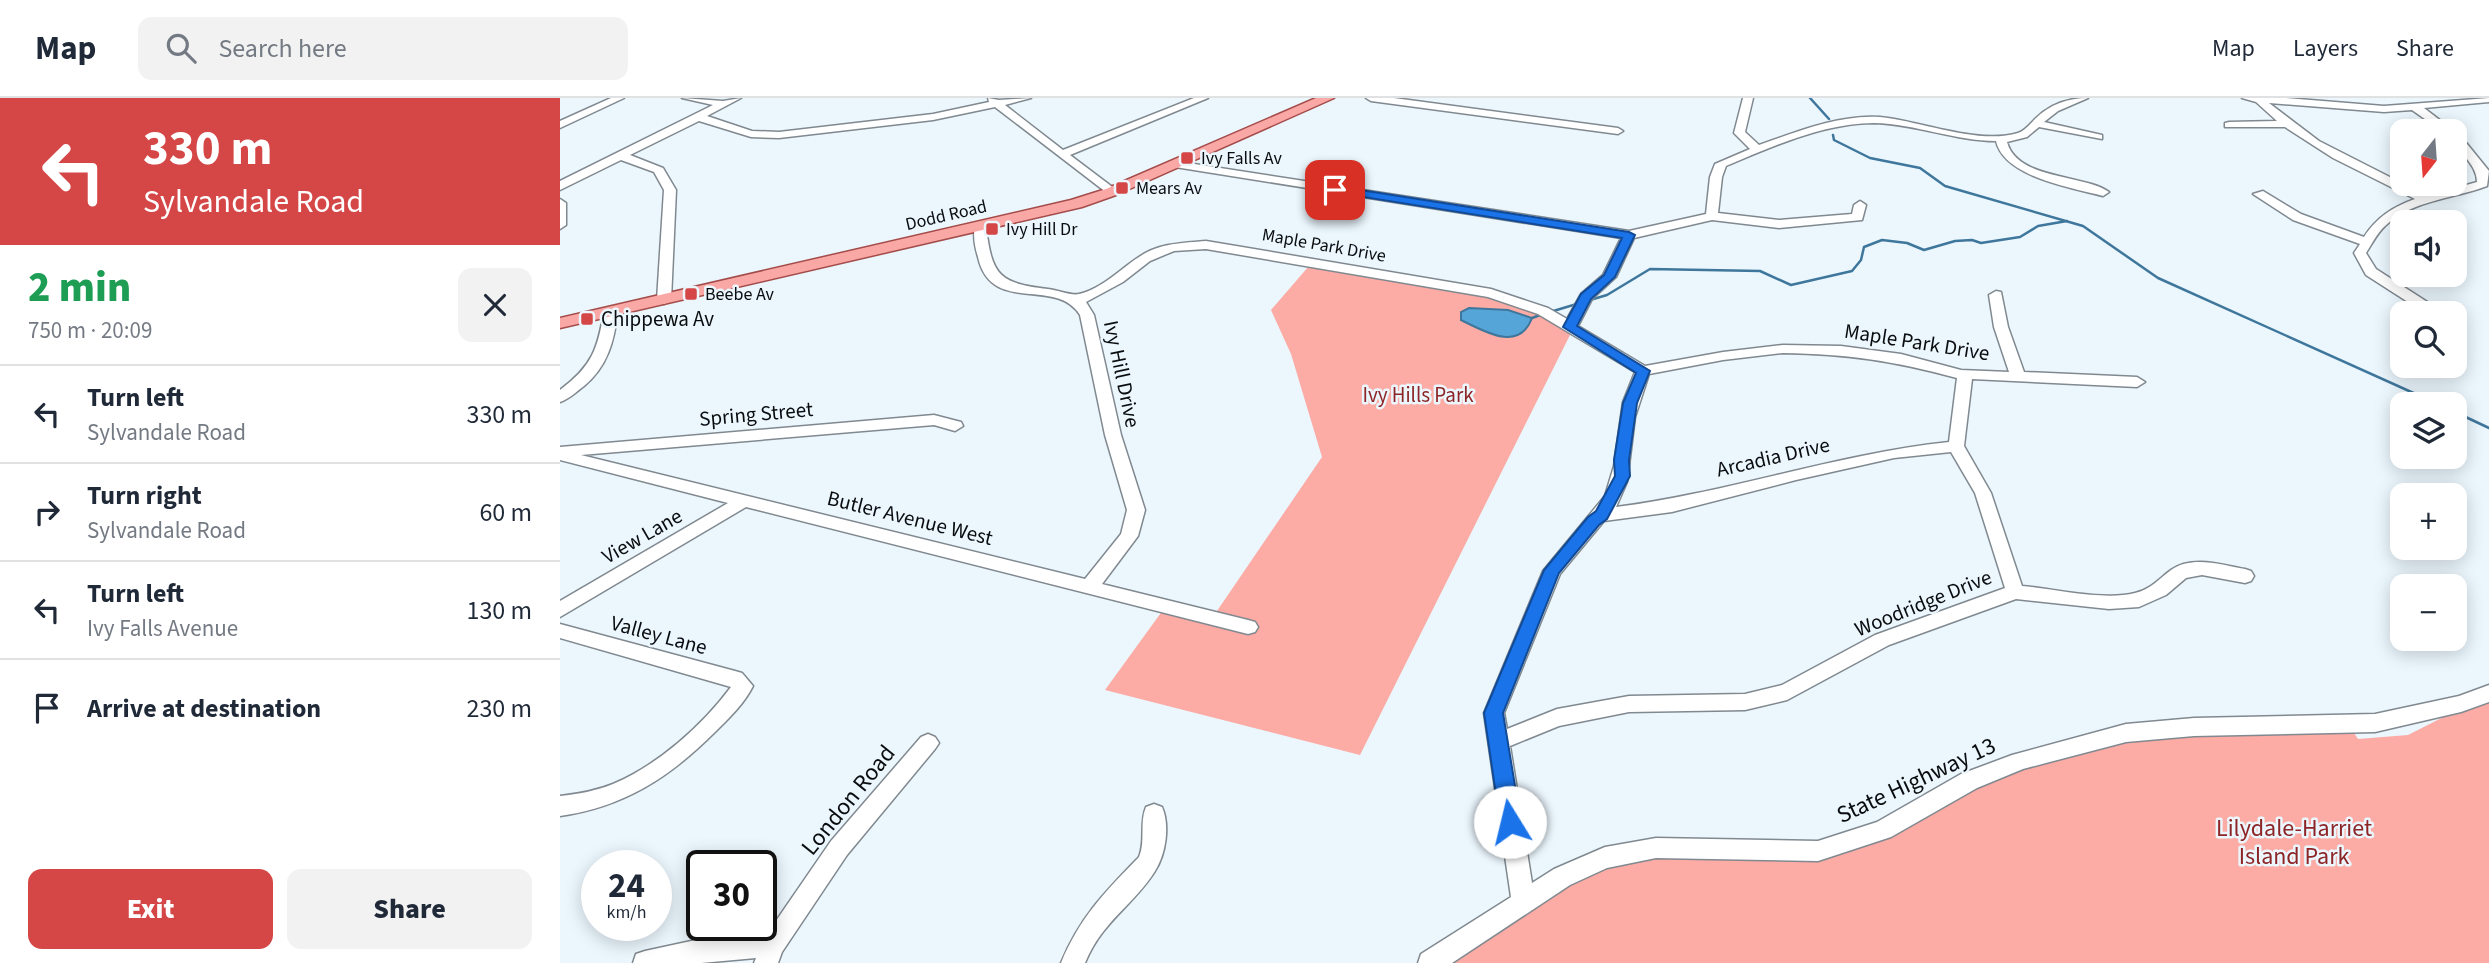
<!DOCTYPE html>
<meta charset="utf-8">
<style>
body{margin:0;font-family:"Source Sans 3",sans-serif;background:#f2f2f3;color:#1f2937;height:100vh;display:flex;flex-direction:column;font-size:26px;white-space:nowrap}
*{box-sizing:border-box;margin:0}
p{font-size:23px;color:#747a83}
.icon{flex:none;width:38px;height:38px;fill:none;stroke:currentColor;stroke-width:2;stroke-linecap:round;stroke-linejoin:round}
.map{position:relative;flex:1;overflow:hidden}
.side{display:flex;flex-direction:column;background:#fff;width:560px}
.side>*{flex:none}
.hud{background:#d54646;color:#fff;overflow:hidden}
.needle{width:46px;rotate:197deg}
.tools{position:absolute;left:1830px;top:21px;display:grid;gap:14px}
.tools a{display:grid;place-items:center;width:77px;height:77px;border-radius:14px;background:#fff;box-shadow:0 4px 18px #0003;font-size:35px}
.speed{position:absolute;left:21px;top:752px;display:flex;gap:14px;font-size:35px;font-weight:700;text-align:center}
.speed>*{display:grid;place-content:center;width:91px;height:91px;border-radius:50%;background:#fff;box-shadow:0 4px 18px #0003;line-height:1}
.speed small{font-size:18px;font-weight:400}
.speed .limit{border:4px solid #111;border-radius:10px;background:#fff;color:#111}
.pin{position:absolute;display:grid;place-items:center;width:60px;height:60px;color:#fff;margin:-30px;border-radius:14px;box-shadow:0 4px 10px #0006}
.me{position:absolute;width:77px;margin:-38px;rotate:351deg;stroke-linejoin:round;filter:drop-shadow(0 0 5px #0008)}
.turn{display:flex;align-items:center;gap:24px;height:147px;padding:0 28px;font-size:32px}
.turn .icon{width:91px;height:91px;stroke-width:2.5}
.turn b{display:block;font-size:49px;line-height:60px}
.round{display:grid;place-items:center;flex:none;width:74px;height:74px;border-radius:14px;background:#f2f2f3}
.overview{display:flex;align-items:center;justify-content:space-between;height:119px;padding:0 28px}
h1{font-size:42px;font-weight:800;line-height:52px;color:#1e9e55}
.button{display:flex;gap:14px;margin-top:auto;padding:14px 28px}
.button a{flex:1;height:80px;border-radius:14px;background:#d54646;color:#fff;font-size:28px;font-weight:800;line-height:80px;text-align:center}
.button a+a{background:#f2f2f3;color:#1f2937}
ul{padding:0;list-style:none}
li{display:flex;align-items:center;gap:21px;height:98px;padding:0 28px;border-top:2px solid #e0e1e3}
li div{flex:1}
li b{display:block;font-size:26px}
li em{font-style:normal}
header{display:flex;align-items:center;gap:42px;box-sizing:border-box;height:98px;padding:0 35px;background:#fff;border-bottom:2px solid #e0e1e3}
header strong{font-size:33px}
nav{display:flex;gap:38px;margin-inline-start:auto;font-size:24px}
.search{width:490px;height:63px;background:#f2f2f3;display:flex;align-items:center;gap:18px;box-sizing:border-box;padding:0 24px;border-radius:14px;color:#747a83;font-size:26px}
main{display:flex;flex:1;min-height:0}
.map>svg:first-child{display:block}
</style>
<header>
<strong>Map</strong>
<div class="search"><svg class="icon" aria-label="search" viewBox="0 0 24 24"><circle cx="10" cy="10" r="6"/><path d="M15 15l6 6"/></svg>Search here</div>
<nav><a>Map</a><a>Layers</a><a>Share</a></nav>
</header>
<main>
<section class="side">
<div class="hud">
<div class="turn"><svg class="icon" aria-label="left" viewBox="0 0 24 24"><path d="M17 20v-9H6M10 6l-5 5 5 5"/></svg><div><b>330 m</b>Sylvandale Road</div></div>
</div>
<div class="overview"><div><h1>2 min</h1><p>750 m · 20:09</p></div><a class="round"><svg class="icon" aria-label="close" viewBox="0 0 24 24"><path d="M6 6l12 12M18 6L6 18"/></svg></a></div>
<ul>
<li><svg class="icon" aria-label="left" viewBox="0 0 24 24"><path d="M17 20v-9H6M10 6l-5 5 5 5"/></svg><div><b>Turn left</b><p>Sylvandale Road</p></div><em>330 m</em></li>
<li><svg class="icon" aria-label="right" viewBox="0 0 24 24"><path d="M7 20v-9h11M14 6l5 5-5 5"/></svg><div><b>Turn right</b><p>Sylvandale Road</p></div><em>60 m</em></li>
<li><svg class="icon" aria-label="left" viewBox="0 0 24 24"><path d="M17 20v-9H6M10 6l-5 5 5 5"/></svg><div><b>Turn left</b><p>Ivy Falls Avenue</p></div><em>130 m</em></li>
<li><svg class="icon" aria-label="arrive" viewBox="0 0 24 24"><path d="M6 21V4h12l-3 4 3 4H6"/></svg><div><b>Arrive at destination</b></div><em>230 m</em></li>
</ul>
<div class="button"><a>Exit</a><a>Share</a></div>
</section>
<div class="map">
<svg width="1929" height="865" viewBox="0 0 1929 865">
<rect width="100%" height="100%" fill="#ebf6fd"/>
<g fill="#fcaba5">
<polygon points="749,168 942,200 975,212 1011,235 800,657 545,592 603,512 657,513 762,359 731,256 711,212"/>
<polygon points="1929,596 1929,865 861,865 989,780 1047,756 1280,755 1474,657 1621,629 1785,621 1798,641 1848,637"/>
</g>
<path fill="#56a5d9" stroke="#3f779c" stroke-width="2" d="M909,210L948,212L972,220C959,255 924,233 901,222V214Z"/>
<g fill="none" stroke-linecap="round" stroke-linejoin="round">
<g stroke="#3f779c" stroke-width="2.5">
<polyline points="1250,0 1269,21"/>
<polyline points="1273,37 1274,42 1310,60 1360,70 1385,88 1523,128 1598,180 1878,306"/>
<polyline points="1030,202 1047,197 1090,171 1200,173 1231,187 1292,173 1301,162 1304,149 1322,142 1347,145 1364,152 1395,143 1412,142 1421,145 1460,139 1478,128 1507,123"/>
<polyline points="990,214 1020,205"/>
<polyline points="972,220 983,216"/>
<polyline points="1895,314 1929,330"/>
</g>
<defs>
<g id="minor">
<polygon points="51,0 64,0 0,30 0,23"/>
<polygon points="122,0 163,3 181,0 147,18 192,33 219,34 373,16 429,4 428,0 439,2 471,0 445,7 503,52 634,0 648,0 510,57 555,91 557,94 551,98 435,9 373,22 219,40 191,39 139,23 70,57 103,70 116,92 111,202 104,206 97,202 104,92 94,74 61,62 0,92 0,83 153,7"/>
<polygon points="806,0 834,0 1058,30 1063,33 1058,36 811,3"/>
<path d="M1183,0H1193L1185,34L1199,47C1236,34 1280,16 1320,19C1361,23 1418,47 1458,35C1465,33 1470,26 1475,21C1490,6 1508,0 1528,0L1498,13L1484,24L1542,37V41L1479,29L1467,39L1447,44C1457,82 1524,76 1549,94L1543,98C1512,90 1444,79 1436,43C1395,43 1356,26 1314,25C1264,25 1211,49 1166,68L1162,79L1158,115L1219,122L1292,116L1294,107L1300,103L1306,107L1302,122L1219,130L1152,122L1074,140L1056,179L1032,201L1018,228L1085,268L1163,254L1223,247L1281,248L1341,256L1401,272L1449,274L1434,229L1429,197L1436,193L1441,194L1448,229L1464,274L1577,279L1585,284L1577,289L1412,281L1404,348L1431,395L1462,488C1495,491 1544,503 1575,495C1590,492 1600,480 1611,472C1632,457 1662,467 1685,471L1691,473L1694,478L1691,483L1685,485L1642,477L1626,480L1606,497L1579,509L1549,511L1456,501L1329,547L1227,602L1185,612L1069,614L999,628L950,648L972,785L994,771L1045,749L1096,740L1258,743L1317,724L1401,676L1452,657L1566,626L1634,620L1815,616L1899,598L1929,587V604L1901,614L1815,634L1634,638L1566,644L1463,671L1417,690L1331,739L1258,763L1096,760L1047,770L1010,787L892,865H858L861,856L951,799L924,615L983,473L1045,398L1054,368L1063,304L1075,274L978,216L928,199L646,151L614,153L590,163L563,184L526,204L534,217L561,337L585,412L578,438L542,486L688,522L695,524L698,529L695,534L688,536L186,409L0,519V503L168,405L0,362V349L374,317L401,324L403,328L395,333L374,327L21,357L525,481L561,436L567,412L545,337L520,217C496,178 431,218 418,159C415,149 412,136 416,126H424L426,129C432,178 439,185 488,191C497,192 512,198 519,196C542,191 560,171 579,159C599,145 622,145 646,143L931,191L988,210L1007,221L1021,196L1043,177L1061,140L615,69L609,66L615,63L1069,133L1146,116L1150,79L1155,66L1190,51L1174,35ZM1223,255C1288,256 1334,263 1397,280L1389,344C1276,356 1168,395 1056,409L1067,384L1075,319L1089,276L1163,262ZM1391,354L1415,395L1445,490L1315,537L1222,587L1185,596L1069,598L997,611L947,631L944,615L1000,476L1044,423L1112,414L1236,382L1334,360Z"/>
<path d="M1682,0H1726L1824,8L1929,0V4L1864,10L1894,33H1882L1852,12L1824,14L1709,5L1759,43L1867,98L1917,84C1917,64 1895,55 1895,35L1899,36L1929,73L1927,88C1893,101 1852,102 1825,128C1817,135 1812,146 1806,155L1816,171L1872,207V213H1862L1806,177L1794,155L1800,146L1733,122L1693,96L1703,93L1741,116L1804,139C1817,119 1833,109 1855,101L1773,60L1725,29H1665V25L1669,24L1717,23L1696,4Z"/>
<polygon points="0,101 6,105 6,127 0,131"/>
<path d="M51,209L58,213C54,243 48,268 24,288C16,294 9,301 0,304V292C32,268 38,251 44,213Z"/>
<path d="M0,526L175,573L182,575L193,588C184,606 169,620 155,634C110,679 64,709 0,718V698C18,696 36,693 53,686C98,667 142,628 171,589L0,540Z"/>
<polygon points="368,636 375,639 379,645 375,651 287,757 222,854 218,865 194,865 196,860 141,865 73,865 76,856 85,853 145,840 207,836 271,743 361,639"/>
<path d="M594,706L602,709C610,727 606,756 595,773C574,807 542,823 525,865H501C520,819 545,794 579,759C586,743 579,725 586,709Z"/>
</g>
<polygon id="major" points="756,0 774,0 556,97 522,109 0,230 0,220 511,102 546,91"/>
</defs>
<use href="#minor" stroke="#808990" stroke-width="3"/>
<use href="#major" stroke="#a44c4a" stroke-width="3"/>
<use href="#minor" fill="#fff" fill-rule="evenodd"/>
<use href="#major" fill="#faa8a6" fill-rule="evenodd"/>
</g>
<polygon fill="#1a73e8" stroke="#114b97" stroke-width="2" points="775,88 1069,134 1075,137 1055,179 1031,201 1017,228 1090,273 1077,305 1069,362 1070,378 1047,421 1039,427 999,475 943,615 961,724 958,730 950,733 943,730 940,724 924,615 984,472 1028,419 1036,413 1055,378 1054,362 1063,305 1076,275 1003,229 1021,196 1044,177 1062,140 772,94 772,89"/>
<g fill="#d54646" stroke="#ebf6fd" stroke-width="2.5">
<rect x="620" y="53" width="14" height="14" rx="3.5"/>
<rect x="555" y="83" width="14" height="14" rx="3.5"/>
<rect x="425" y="124" width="14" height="14" rx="3.5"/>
<rect x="124" y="189" width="14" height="14" rx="3.5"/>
<rect x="20" y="214" width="14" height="14" rx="3.5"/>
</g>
<g text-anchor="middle" stroke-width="5" stroke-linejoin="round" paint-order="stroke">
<g font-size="18" fill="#0a0d0f" stroke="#ebf6fd" text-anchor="start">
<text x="641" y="66">Ivy Falls Av</text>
<text x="576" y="96">Mears Av</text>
<text x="446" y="137">Ivy Hill Dr</text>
<text x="145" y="202">Beebe Av</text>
</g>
<g font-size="18" fill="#0a0d0f" stroke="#ebf6fd">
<text transform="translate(386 117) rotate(-13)" y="6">Dodd Road</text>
<text transform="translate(764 147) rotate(10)" y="6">Maple Park Drive</text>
</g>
<g font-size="21" fill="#0a0d0f" stroke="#ebf6fd" text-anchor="start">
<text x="41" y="228">Chippewa Av</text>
</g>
<g font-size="21" fill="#0a0d0f" stroke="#ebf6fd">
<text transform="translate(1357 244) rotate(9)" y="7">Maple Park Drive</text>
<text transform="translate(562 276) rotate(78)" y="7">Ivy Hill Drive</text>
<text transform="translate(196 316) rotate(-5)" y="7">Spring Street</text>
<text transform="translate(1213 359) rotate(-13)" y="7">Arcadia Drive</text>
<text transform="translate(350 420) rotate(14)" y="7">Butler Avenue West</text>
<text transform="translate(82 438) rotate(-30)" y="7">View Lane</text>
<text transform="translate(1363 505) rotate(-22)" y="7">Woodridge Drive</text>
<text transform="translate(99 537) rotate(15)" y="7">Valley Lane</text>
</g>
<g font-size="21" fill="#8d2527" stroke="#ebf6fd">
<text x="858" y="304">Ivy Hills Park</text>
</g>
<g font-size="24" fill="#0a0d0f" stroke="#ebf6fd">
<text transform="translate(1356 682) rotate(-25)" y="8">State Highway 13</text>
<text transform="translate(288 702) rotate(-51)" y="8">London Road</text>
</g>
<g font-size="24" fill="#8d2527" stroke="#ebf6fd">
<text x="1734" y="738">Lilydale-Harriet<tspan x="1734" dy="28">Island Park</tspan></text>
</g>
</g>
</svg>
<div class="tools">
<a><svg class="needle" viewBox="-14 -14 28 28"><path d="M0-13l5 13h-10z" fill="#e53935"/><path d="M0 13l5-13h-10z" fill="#747a83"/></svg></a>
<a><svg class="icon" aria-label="sound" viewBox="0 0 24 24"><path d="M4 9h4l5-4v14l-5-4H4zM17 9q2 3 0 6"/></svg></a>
<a><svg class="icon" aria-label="search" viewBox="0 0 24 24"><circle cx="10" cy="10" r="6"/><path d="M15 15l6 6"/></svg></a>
<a><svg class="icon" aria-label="layers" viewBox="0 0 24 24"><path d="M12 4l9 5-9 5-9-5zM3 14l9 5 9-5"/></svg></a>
<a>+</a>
<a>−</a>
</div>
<div class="speed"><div>24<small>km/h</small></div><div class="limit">30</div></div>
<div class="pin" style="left:775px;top:92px;background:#d93025"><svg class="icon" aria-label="arrive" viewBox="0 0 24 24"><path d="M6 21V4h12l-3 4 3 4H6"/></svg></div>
<svg class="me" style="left:950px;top:724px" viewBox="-20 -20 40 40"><circle r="19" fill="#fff"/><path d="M0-13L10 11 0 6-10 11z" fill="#1a73e8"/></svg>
</div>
</main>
